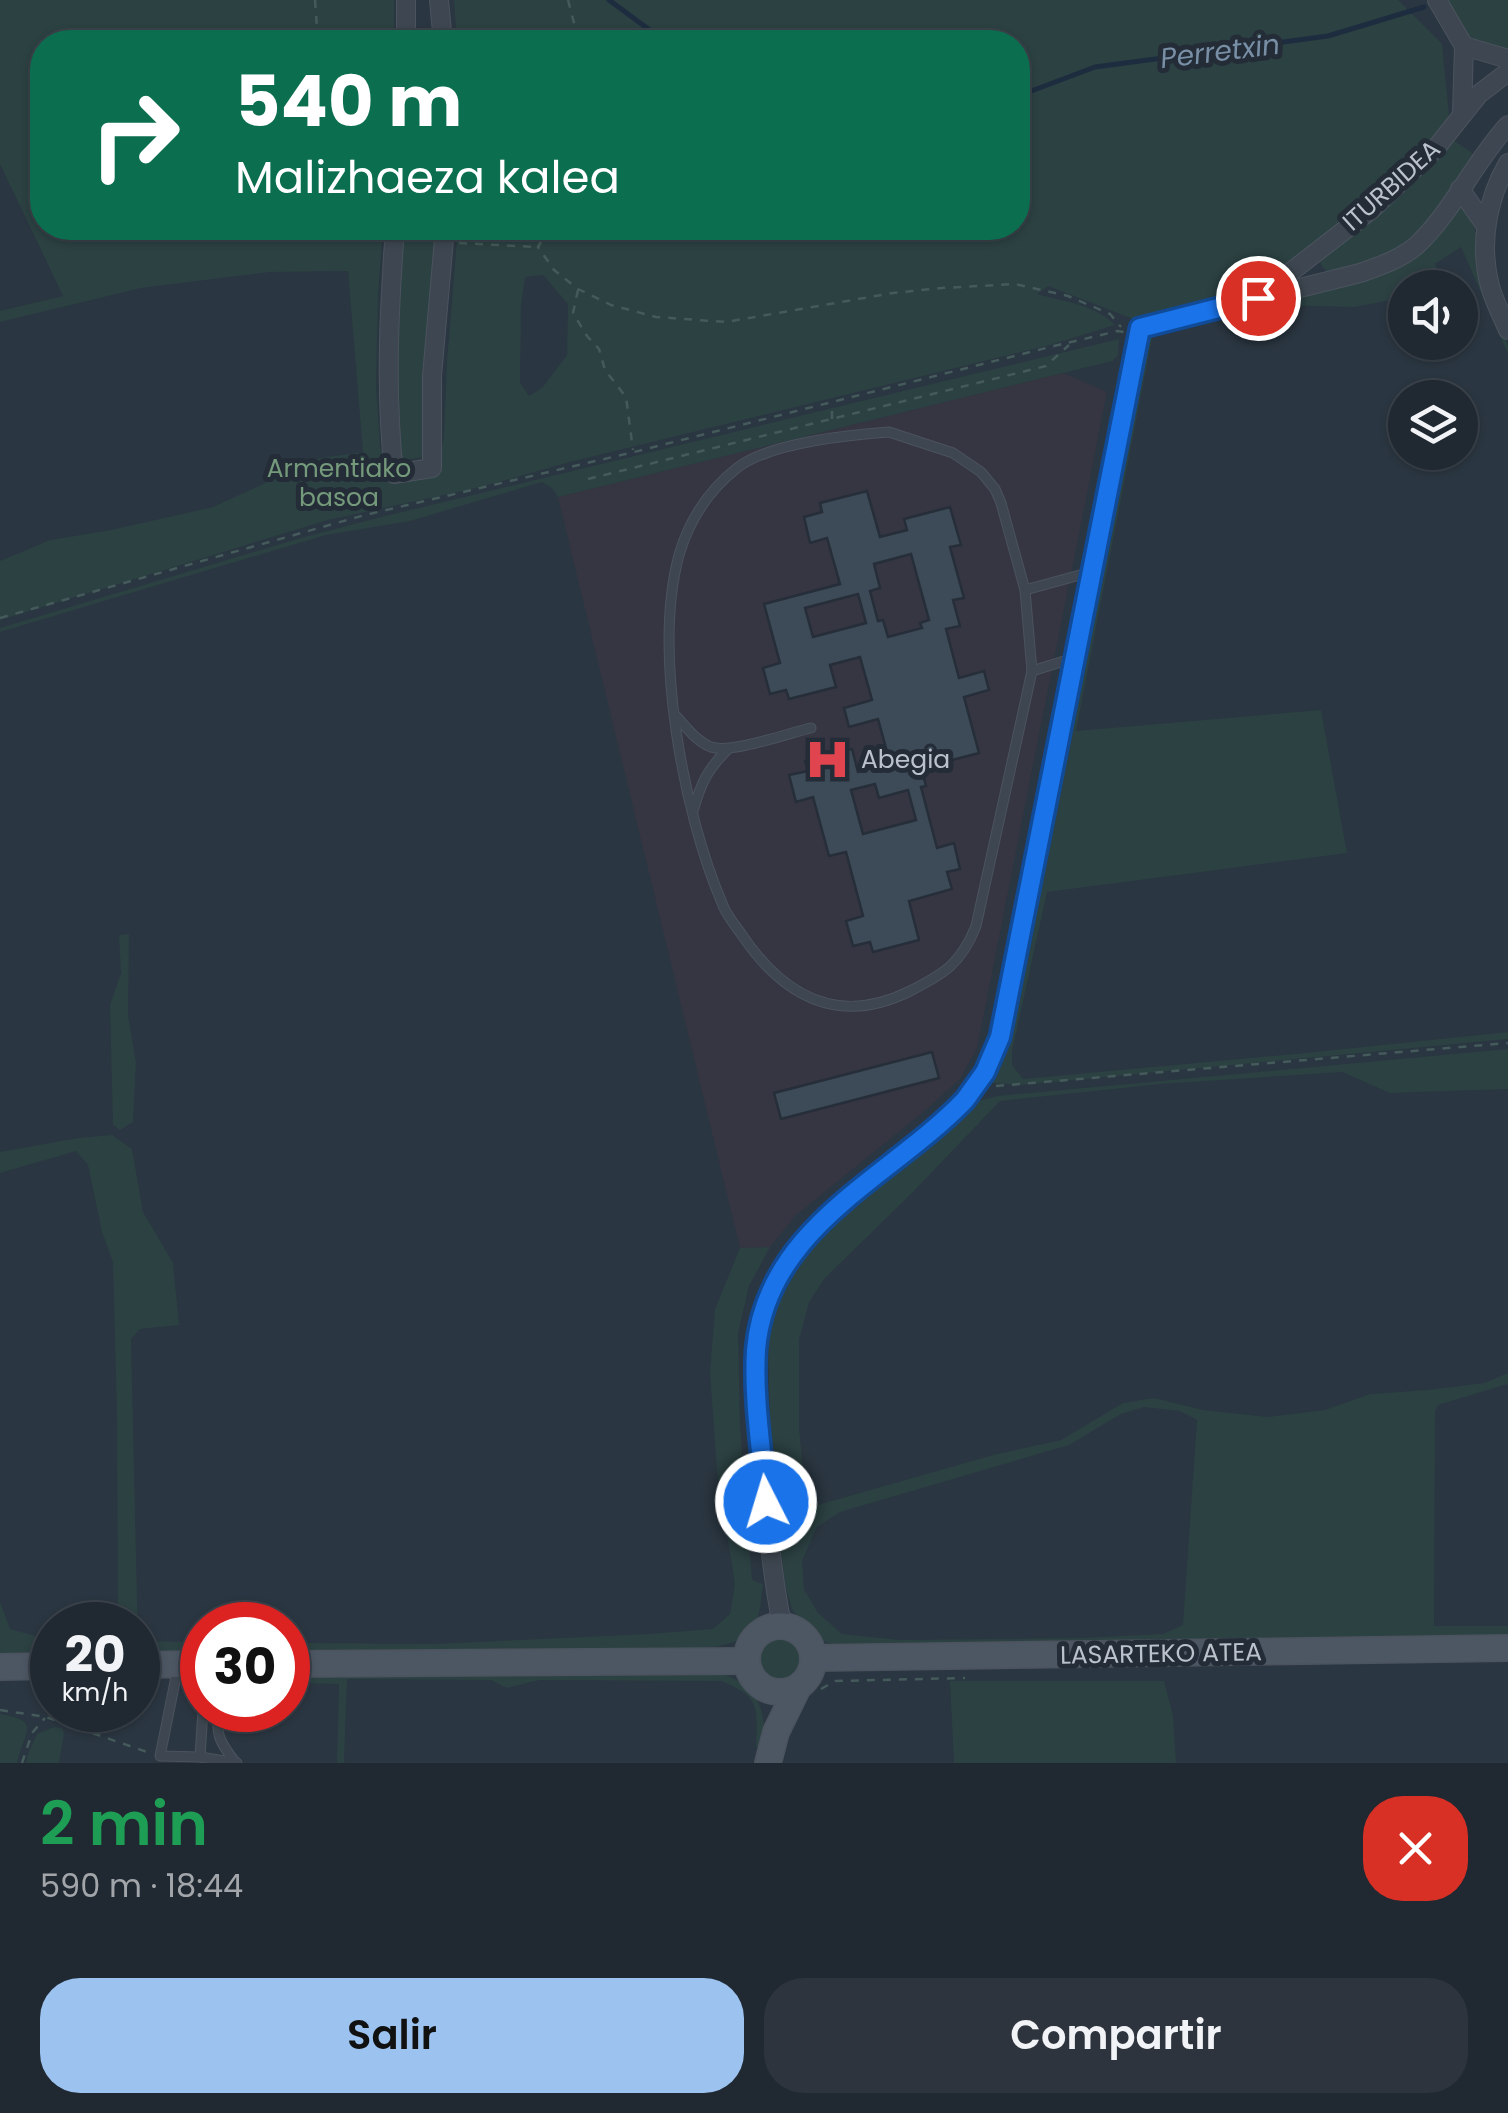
<!DOCTYPE html>
<html lang="es">
<meta charset="utf-8">
<style>
body{margin:0;font-family:Poppins,sans-serif;background:#2d343d;color:#f1f3f6;height:100vh;display:flex;flex-direction:column;font-size:38px;white-space:nowrap}
*{box-sizing:border-box;margin:0}
p{font-size:32px;color:#a2a6ab}
.icon{flex:none;width:55px;height:55px;fill:none;stroke:currentColor;stroke-width:2;stroke-linecap:round;stroke-linejoin:round}
.map{position:relative;height:1763px;overflow:hidden}
.side{display:flex;flex-direction:column;background:#202831;flex:1}
.side>*{flex:none}
.banner{position:absolute;left:30px;top:30px;width:1000px;height:210px;border-radius:40px;box-shadow:0 2px 8px #0004,0 0 0 2px #3d444d;background:#0b6e4f;color:#fff;overflow:hidden}
.controls{position:absolute;left:1388px;top:270px;display:grid;gap:20px}
.controls a{display:grid;place-items:center;width:90px;height:90px;border-radius:50%;background:#202831;box-shadow:0 2px 8px #0004,0 0 0 2px #3d444d;font-size:50px}
.speed{position:absolute;left:30px;top:1602px;display:flex;gap:20px;font-size:50px;font-weight:700;text-align:center}
.speed>*{display:grid;place-content:center;width:130px;height:130px;border-radius:50%;background:#202831;box-shadow:0 2px 8px #0004,0 0 0 2px #3d444d;line-height:1}
.speed small{font-size:25px;font-weight:400}
.speed .limit{border:15px solid #d22;background:#fff;color:#111}
.pin{position:absolute;display:grid;place-items:center;width:85px;height:85px;color:#fff;margin:-42px;border:5px solid #fff;border-radius:50%;box-shadow:0 2px 10px #0007}
.me{position:absolute;width:110px;margin:-55px;rotate:355deg;stroke-linejoin:round;filter:drop-shadow(0 0 8px #0008)}
.turn{display:flex;align-items:center;gap:35px;height:210px;padding:0 40px;font-size:45px}
.turn .icon{width:130px;height:130px;stroke-width:2.5}
.turn b{display:block;font-size:70px;line-height:85px}
.round{display:grid;place-items:center;flex:none;width:105px;height:105px;border-radius:40px;background:#2d343d}
.overview{display:flex;align-items:center;justify-content:space-between;height:170px;padding:0 40px}
h1{font-size:60px;font-weight:600;line-height:75px;color:#1e9e55}
.primary-button{display:flex;gap:20px;margin-top:auto;padding:20px 40px}
.primary-button a{flex:1;height:115px;border-radius:40px;background:#9cc2ef;color:#111;font-size:40px;font-weight:600;line-height:115px;text-align:center}
.primary-button a+a{background:#2d343d;color:#f1f3f6}
.map>svg:first-child{display:block}
</style>
<div class="map">
<svg width="1508" height="1763" viewBox="0 0 1508 1763">
<rect width="100%" height="100%" fill="#2a3641"/>
<polygon fill="#363643" points="1063,373 1107,392 977,1048 960,1079 928,1108 795,1216 770,1247 740,1248 558,497"/>
<g fill="#2c4142" fill-rule="evenodd">
<path d="M0,0H394V42H42V228H383L378,295L376,385L380,447L390,475L438,468L444,437L447,361L458,228H1018V42H457L454,0H1398L1442,44L1449,114L1444,132L1362,212L1267,283L1222,300L1136,320L1048,286L1037,294C1061,301 1097,305 1115,325L1050,345L570,462L481,487L328,520L0,620V561L50,540L111,530L213,507L320,458L363,452L348,271L270,272L141,288L0,322V311L63,296L0,164ZM543,275L568,304L567,355L542,388L529,396L520,383L521,305L525,277Z"/>
<polygon points="1445,0 1508,0 1508,54 1468,39"/>
<path d="M1452,139L1475,155C1453,182 1429,227 1401,245C1380,260 1353,266 1328,273L1321,265L1319,253Z"/>
<polygon points="1457,203 1465,205 1473,223 1479,245 1484,290 1508,345 1508,354 1461,247 1435,264 1445,287 1405,288 1405,297 1355,307 1273,305 1228,314 1170,329 1152,338 1076,731 1321,710 1347,853 1047,892 1012,1051 1012,1065 1023,1079 1305,1053 1508,1032 1508,1039 1019,1085 993,1083 992,1079 1003,1055 1015,1007 1147,338 1151,331 1371,276"/>
<path d="M404,228H437C430,304 418,381 424,457L401,460C395,382 397,305 404,228Z"/>
<polygon points="1119,339 1118,355 1112,361 558,497 552,488 542,482 410,521 326,535 0,632 0,628 297,539 377,518"/>
<polygon points="129,934 128,1016 136,1062 133,1122 120,1130 113,1125 110,1005 121,973 119,935"/>
<path d="M1508,1049V1089L1390,1093L1342,1072L1161,1084L1000,1101L913,1192L825,1278L809,1302L799,1340V1429L807,1508L997,1454L1061,1440L1123,1403L1154,1398L1203,1410L1268,1417L1325,1410L1370,1394L1428,1390L1484,1383L1508,1373V1384L1438,1405L1435,1411L1434,1626H1508V1638L842,1648L821,1640L804,1626L792,1609L785,1584L771,1464L768,1344L772,1321L785,1287L803,1257L833,1222L978,1101L997,1096ZM1144,1407L1180,1411L1197,1420L1183,1625L1163,1634L1081,1638L900,1640L842,1634L818,1613L804,1589L802,1561L817,1527L840,1512L1069,1445L1121,1414Z"/>
<polygon points="112,1135 132,1149 143,1212 173,1263 179,1325 140,1329 131,1339 138,1641 202,1642 202,1652 138,1654 138,1625 118,1625 117,1415 113,1262 102,1232 88,1165 76,1151 0,1173 0,1152 78,1138"/>
<path d="M770,1247L749,1286L738,1334L740,1427L752,1580L763,1584C761,1596 761,1614 755,1624C742,1649 705,1647 681,1650H288V1643L434,1644L648,1634L713,1629L730,1614L735,1584L717,1471L710,1373L715,1309L740,1248Z"/>
<polygon points="0,1602 10,1629 43,1638 52,1638 52,1655 0,1656"/>
<circle cx="779" cy="1659" r="26"/>
<path d="M707,1670C736,1676 758,1687 763,1718C765,1731 766,1736 762,1749L756,1747C757,1707 761,1697 721,1681L539,1680L507,1688L491,1680L347,1679L344,1763H337L339,1684L288,1683V1674Z"/>
<polygon points="950,1681 1164,1681 1173,1715 1176,1763 954,1763"/>
<path d="M0,1714C43,1721 24,1732 17,1763H0Z"/>
<polygon points="54,1727 62,1728 64,1734 59,1763 26,1763 28,1754 37,1734"/>
</g>
<g fill="none" stroke-linecap="round" stroke-linejoin="round">
<g stroke="#1d2d3f" stroke-width="5">
<polyline points="609,0 666,42"/>
<polyline points="1018,96 1095,67 1328,36 1424,7"/>
</g>
</g>
<g fill="#3d4a57" stroke="#252e39" stroke-width="2.5" fill-rule="evenodd">
<path d="M867,491L880,537L907,530L904,519L950,507L961,545L950,547L964,598L953,600L960,626L946,629L959,678L984,671L989,690L964,697L979,753L921,768L926,786L921,787L937,848L954,843L960,869L947,872L952,889L909,901L919,940L873,952L870,942L853,946L846,921L863,916L846,852L829,856L813,797L796,802L789,775L808,771L805,761L852,749L858,772L890,763L878,719L849,727L844,708L872,700L860,657L830,665L836,687L789,699L786,690L770,694L763,668L780,663L764,604L840,584L827,538L810,543L804,517L822,512L820,503ZM911,554L929,620L920,623L922,628L888,637L883,620L878,621L870,591L880,588L874,564ZM858,594L866,623L813,637L805,608ZM875,784L879,798L908,790L916,820L863,834L851,790Z"/>
<polygon points="932,1052 939,1078 781,1119 774,1093"/>
</g>
<g fill="none" stroke-linecap="round" stroke-linejoin="round">
<defs>
<g id="lane">
<path d="M889,432L953,453L981,472L995,489L1001,503L1025,590L1032,671L976,926C961,964 944,974 908,992C838,1026 783,996 742,935C735,925 726,915 722,903C683,812 653,651 679,555C689,521 709,490 737,468C769,443 848,435 889,432Z"/>
<polyline points="1025,590 1091,572"/>
<polyline points="1032,671 1074,658"/>
<path d="M676,716C686,727 696,741 711,747C730,754 789,733 811,728"/>
<path d="M693,811C701,783 707,770 728,749"/>
<polyline points="178,1667 160,1756 200,1757"/>
<polyline points="203,1710 200,1757 237,1763"/>
<path d="M218,1710C216,1736 220,1743 236,1763"/>
</g>
<g id="street">
<polyline points="406,0 406,42"/>
<polyline points="439,0 443,42"/>
<polyline points="1437,0 1464,46"/>
<polyline points="1462,113 1464,46 1508,59"/>
<path d="M1508,163C1487,199 1479,245 1490,286C1494,301 1502,316 1508,330"/>
<polyline points="1460,189 1486,226"/>
<path d="M395,228C389,310 385,392 394,474L432,468V376L445,228"/>
<polyline points="1261,295 1372,209 1436,148 1479,94 1508,72"/>
<path d="M782,1625C770,1565 766,1504 761,1443C758,1408 752,1371 758,1336C762,1308 773,1281 788,1258C813,1221 860,1188 895,1159C956,1110 988,1093 1006,1011L1140,328L1360,273C1380,266 1401,259 1417,245C1453,211 1474,162 1508,125"/>
</g>
<g id="secondary">
<circle cx="780" cy="1659" r="33"/>
<polyline points="814,1658 1508,1648"/>
<polyline points="288,1664 747,1661"/>
<polyline points="138,1665 202,1664"/>
<polyline points="0,1667 52,1666"/>
<polyline points="768,1763 776,1732 798,1687"/>
</g>
</defs>
<use href="#lane" stroke="#4b535e" stroke-width="11"/>
<use href="#street" stroke="#4b535e" stroke-width="20"/>
<use href="#secondary" stroke="#4b535e" stroke-width="28"/>
<g stroke="#455a5a" stroke-width="2.5" stroke-dasharray="8 8" stroke-linecap="butt">
<polyline points="315,0 318,42"/>
<polyline points="568,0 579,42"/>
<polyline points="333,228 335,235"/>
<polyline points="549,228 538,247 554,270 578,289 611,305 656,317 726,322 893,293 942,288 1015,284 1068,296 1110,314 1121,327"/>
<polyline points="459,243 536,247"/>
<polyline points="578,290 573,313 587,336 599,349 605,370 626,397 633,450"/>
<polyline points="832,419 832,403"/>
<polyline points="588,479 1046,366 1069,345"/>
<polyline points="0,618 365,515 634,452 1054,346 1118,331 1124,332"/>
<polyline points="996,1086 1508,1043"/>
<polyline points="821,1689 835,1681 965,1678"/>
<polyline points="0,1710 46,1717 147,1752"/>
<polyline points="22,1763 32,1733 45,1718"/>
</g>
<use href="#lane" stroke="#3e4751" stroke-width="9"/>
<use href="#street" stroke="#3e4751" stroke-width="18"/>
<use href="#secondary" stroke="#4d5764" stroke-width="25"/>
</g>
<g fill="none" stroke-linecap="round" stroke-linejoin="round">
<defs>
<path id="route" d="M766,1502C762,1452 753,1400 756,1350C766,1227 890,1178 965,1100L985,1072L1000,1037L1140,328L1258,298"/>
</defs>
<use href="#route" stroke="#114b97" stroke-width="25"/>
<use href="#route" stroke="#1a73e8" stroke-width="18"/>
</g>
<defs>
<symbol id="hospital-bare" viewBox="-9 -9 18 18"><path d="M-5-5h3v3.5h4V-5h3V5h-3V1.5h-4V5h-3Z" fill="#e0444e" stroke="#232c37" stroke-width="2.5" paint-order="stroke"/></symbol>
</defs>
<g fill-rule="evenodd">
<use href="#hospital-bare" x="796" y="728" width="63" height="63"/>
</g>
<g text-anchor="middle" stroke-width="10" stroke-linejoin="round" paint-order="stroke">
<g font-size="25" fill="#bbc2cb" stroke="#232c37">
<text transform="translate(1391 185) rotate(-42)" y="9">ITURBIDEA</text>
<text transform="translate(1161 1653) rotate(-1)" y="9">LASARTEKO ATEA</text>
</g>
<g font-size="25" fill="#759a7b" stroke="#232c37">
<text x="339" y="477">Armentiako<tspan x="339" dy="29">basoa</tspan></text>
</g>
<g font-size="25" fill="#bbc2cb" stroke="#232c37" text-anchor="start">
<text x="861" y="768">Abegia</text>
</g>
<g font-size="28" font-style="italic" fill="#788fa6" stroke="#232c37">
<text transform="translate(1220 51) rotate(-7)" y="10">Perretxin</text>
</g>
</g>
</svg>
<div class="controls">
<a><svg class="icon" aria-label="sound" viewBox="0 0 24 24"><path d="M4 9h4l5-4v14l-5-4H4zM17 9q2 3 0 6"/></svg></a>
<a><svg class="icon" aria-label="layers" viewBox="0 0 24 24"><path d="M12 4l9 5-9 5-9-5zM3 14l9 5 9-5"/></svg></a>
</div>
<div class="speed"><div>20<small>km/h</small></div><div class="limit">30</div></div>
<div class="pin" style="left:1258px;top:298px;background:#d93025"><svg class="icon" aria-label="arrive" viewBox="0 0 24 24"><path d="M6 21V4h12l-3 4 3 4H6"/></svg></div>
<svg class="me" style="left:766px;top:1502px" viewBox="-20 -20 40 40"><circle r="17" fill="#1a73e8" stroke="#fff" stroke-width="3"/><path d="M0-11L8 9 0 5-8 9z" fill="#fff"/></svg>
<div class="banner">
<div class="turn"><svg class="icon" aria-label="right" viewBox="0 0 24 24"><path d="M7 20v-9h11M14 6l5 5-5 5"/></svg><div><b>540 m</b>Malizhaeza kalea</div></div>
</div>
</div>
<section class="side">
<div class="overview"><div><h1>2 min</h1><p>590 m · 18:44</p></div><a class="round" style="background:#d93025;color:#fff"><svg class="icon" aria-label="close" viewBox="0 0 24 24"><path d="M6 6l12 12M18 6L6 18"/></svg></a></div>
<div class="primary-button"><a>Salir</a><a>Compartir</a></div>
</section>
